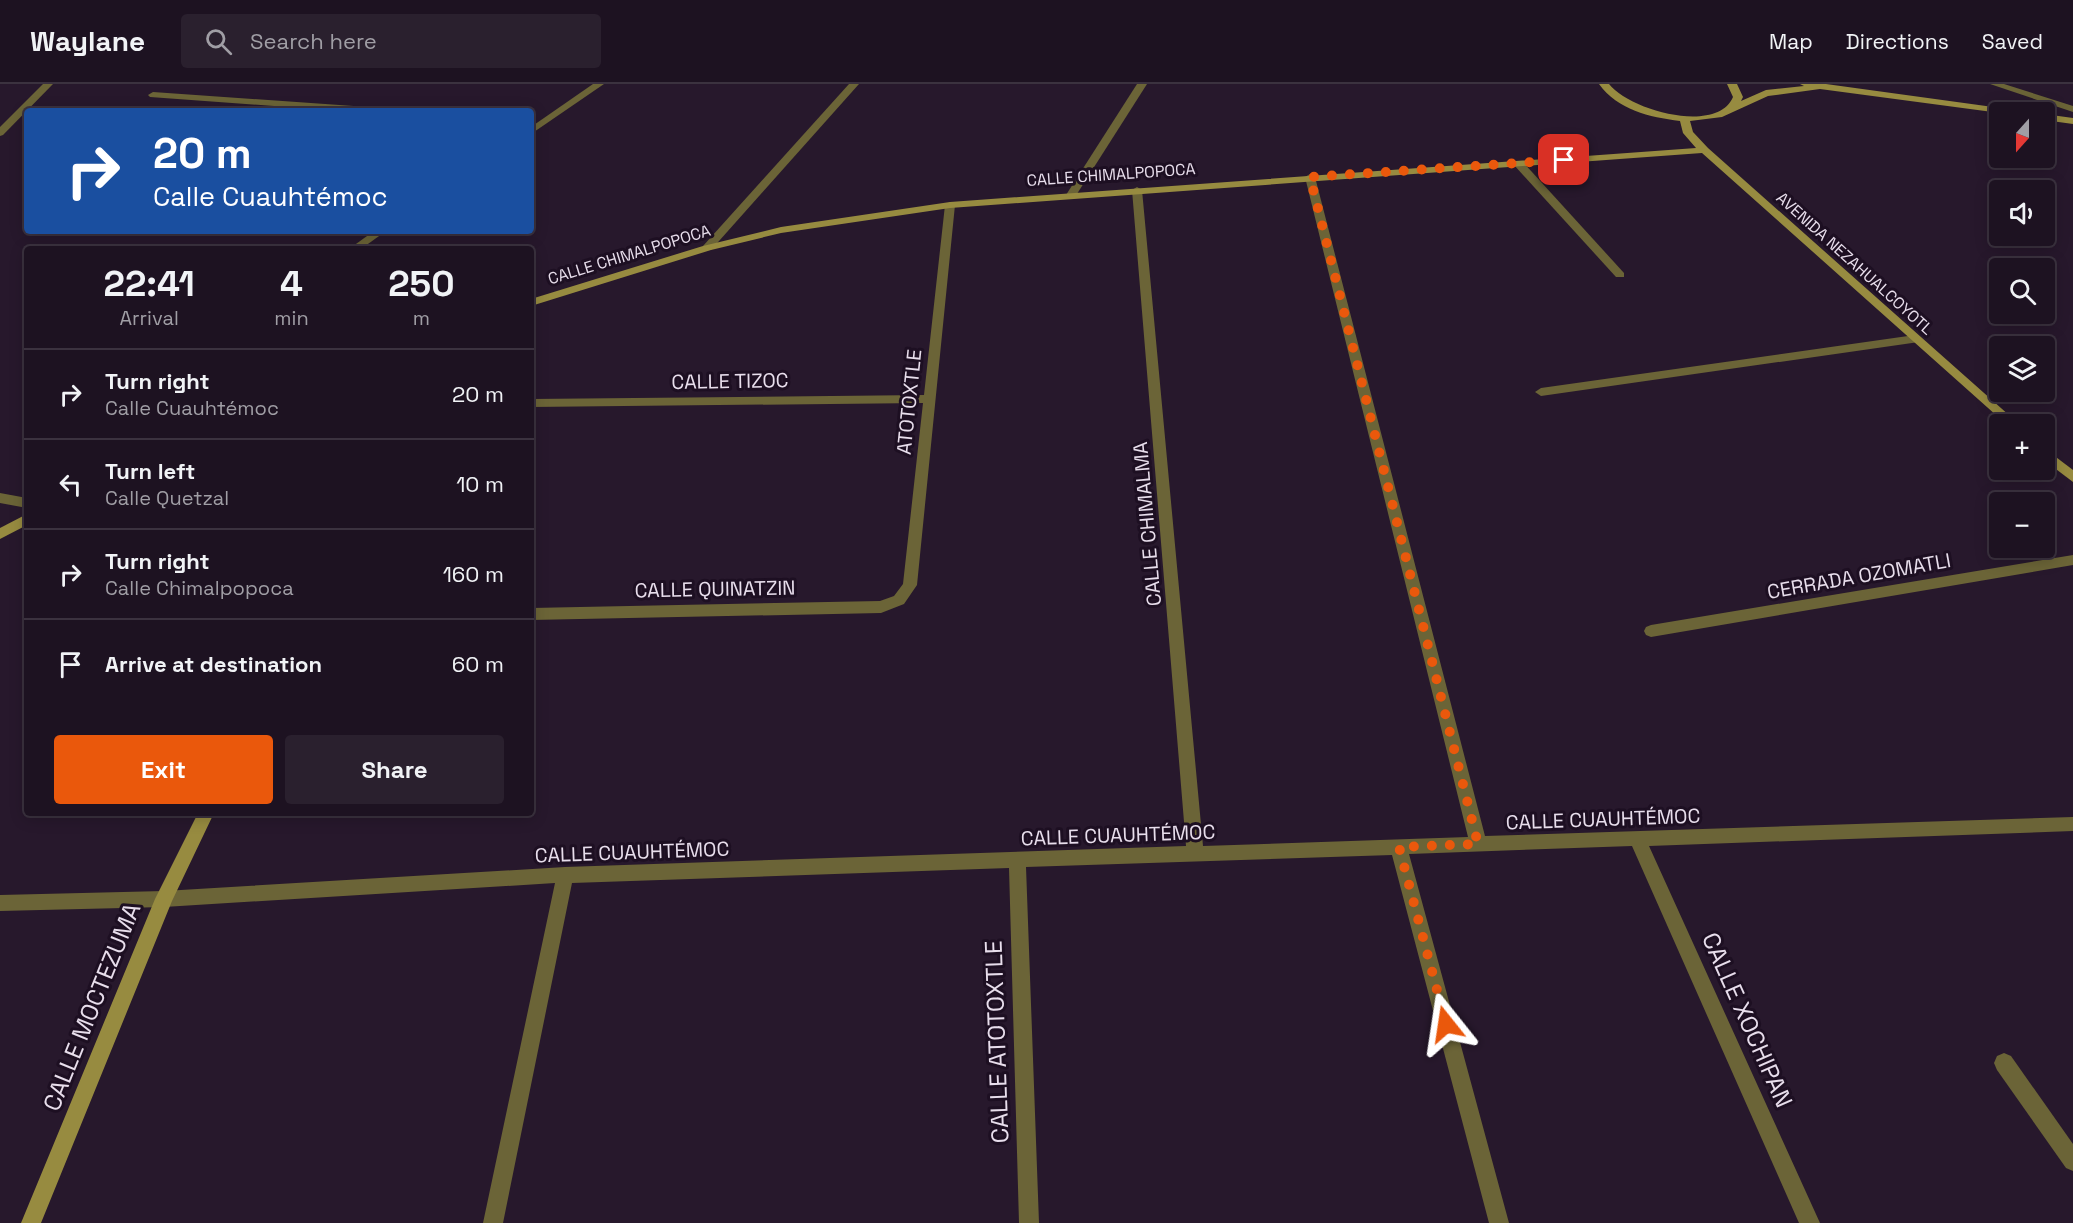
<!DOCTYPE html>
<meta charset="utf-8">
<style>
body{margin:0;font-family:"Space Grotesk",sans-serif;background:#2a202e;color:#f1f3f6;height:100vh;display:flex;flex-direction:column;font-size:22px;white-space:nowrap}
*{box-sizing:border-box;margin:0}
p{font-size:20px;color:#a09ea5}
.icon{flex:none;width:33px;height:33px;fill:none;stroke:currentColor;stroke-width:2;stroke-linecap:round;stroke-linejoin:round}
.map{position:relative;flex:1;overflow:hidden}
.side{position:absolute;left:24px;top:162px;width:510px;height:570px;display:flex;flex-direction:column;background:#1d1221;border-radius:6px;box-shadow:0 3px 15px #0003,0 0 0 2px #3b323f}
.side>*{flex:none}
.hud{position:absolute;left:24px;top:24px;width:510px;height:126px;border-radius:6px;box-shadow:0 3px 15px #0003,0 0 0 2px #3b323f;background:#1a4fa0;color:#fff;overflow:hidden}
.needle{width:39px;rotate:201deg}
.controls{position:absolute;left:1989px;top:18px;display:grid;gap:12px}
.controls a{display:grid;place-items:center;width:66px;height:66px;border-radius:6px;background:#1d1221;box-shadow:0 3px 15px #0003,0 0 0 2px #3b323f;font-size:30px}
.pin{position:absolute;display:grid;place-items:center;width:51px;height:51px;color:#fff;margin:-26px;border-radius:12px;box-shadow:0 3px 9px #0006}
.me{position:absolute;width:66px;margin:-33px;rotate:345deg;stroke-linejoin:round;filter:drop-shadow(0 0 4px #0008)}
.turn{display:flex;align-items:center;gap:21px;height:126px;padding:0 30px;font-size:27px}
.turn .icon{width:78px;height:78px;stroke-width:2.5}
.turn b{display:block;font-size:42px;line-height:51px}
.eta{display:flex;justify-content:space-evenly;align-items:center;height:102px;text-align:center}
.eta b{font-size:36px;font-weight:700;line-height:42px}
.action{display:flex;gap:12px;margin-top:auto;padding:12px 30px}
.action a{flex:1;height:69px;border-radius:6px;background:#ea580c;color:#fff;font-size:24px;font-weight:700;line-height:69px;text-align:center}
.action a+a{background:#2a202e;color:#f1f3f6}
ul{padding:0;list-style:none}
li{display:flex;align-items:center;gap:18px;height:90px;padding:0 30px;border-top:2px solid #3b323f}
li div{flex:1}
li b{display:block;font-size:22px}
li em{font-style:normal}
header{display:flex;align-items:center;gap:36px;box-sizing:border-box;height:84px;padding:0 30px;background:#1d1221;border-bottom:2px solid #3b323f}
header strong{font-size:28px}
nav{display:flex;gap:33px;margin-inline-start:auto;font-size:21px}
.search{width:420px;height:54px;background:#2a202e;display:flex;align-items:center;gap:15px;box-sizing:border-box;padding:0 21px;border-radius:6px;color:#a09ea5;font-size:22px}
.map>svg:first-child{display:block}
</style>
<header>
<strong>Waylane</strong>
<div class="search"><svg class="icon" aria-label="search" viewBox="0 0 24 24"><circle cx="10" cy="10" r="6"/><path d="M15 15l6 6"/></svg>Search here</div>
<nav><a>Map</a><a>Directions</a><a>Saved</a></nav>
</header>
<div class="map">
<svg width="2073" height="1139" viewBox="0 0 2073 1139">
<rect width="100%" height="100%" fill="#27182c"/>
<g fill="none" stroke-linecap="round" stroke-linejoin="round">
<g fill="#6b6437" fill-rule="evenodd">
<polygon points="43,0 53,0 3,51 0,52 0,43"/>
<polygon points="593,0 604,0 531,50 531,43"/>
<polygon points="849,0 859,0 711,166 703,166 703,162"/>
<polygon points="1137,0 1147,0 1075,113 1067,113 1066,111"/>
<polygon points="1990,0 2004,0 2073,22 2073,28"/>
<polygon points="153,8 382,24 387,27 341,27 150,13 148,11"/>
<polygon points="1514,77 1522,77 1624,189 1624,193 1616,193 1514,81"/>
<polygon points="1310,90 1315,93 1485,752 2073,733 2073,747 1649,762 1820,1139 1799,1139 1632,762 1409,770 1509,1139 1489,1139 1392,771 1026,783 1039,1139 1019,1139 1009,784 572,799 503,1139 483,1139 555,799 164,823 0,827 0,811 164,807 565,783 1186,762 1132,106 1137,103 1142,106 1203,762 1468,753 1305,93"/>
<polygon points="950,118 955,121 917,501 904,520 881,529 531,536 531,524 880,517 894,512 903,500 923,319 531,323 531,315 924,311 945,121"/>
<polygon points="374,147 386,147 361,165 349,165"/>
<polygon points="1915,251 1919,252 1919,258 1541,312 1535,308 1541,304"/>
<polygon points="0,409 27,414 27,424 0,419"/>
<polygon points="2073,471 2073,481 1651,553 1646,551 1644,547 1646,543 1651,541"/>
<polygon points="2004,969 2011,972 2073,1060 2073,1087 2066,1084 1997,986 1994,979 1997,972"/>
</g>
<g fill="#978b40" fill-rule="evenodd">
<path d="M1599,0H1609C1629,26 1717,51 1733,13L1727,0H1737L1743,13L1741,17L1766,6L1804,2L1800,0H1826L2015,26L2016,28L2000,29L1820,5L1768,12L1722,33L1690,37L1693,48L1708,64L2019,340H2006L1702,69L950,124L781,149L711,166L531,222V215L703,162L781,143L950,118L1696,64L1683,49L1680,37C1649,33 1618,26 1599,0Z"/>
<polygon points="2044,30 2073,34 2073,40 2044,36"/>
<polygon points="2044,364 2073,386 2073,398 2044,376"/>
<polygon points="27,430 27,441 0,455 0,444"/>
<polygon points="198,729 214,729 172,817 41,1139 21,1139 155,815"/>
</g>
</g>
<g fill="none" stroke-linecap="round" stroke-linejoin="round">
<polyline stroke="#ea580c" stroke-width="10" stroke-dasharray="0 18" points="1446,940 1399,763 1478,760 1310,93 1564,76"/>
</g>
<g text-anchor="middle" stroke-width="6" stroke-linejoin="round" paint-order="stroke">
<g font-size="16" fill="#e8deec" stroke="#1d0f22">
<text transform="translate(1111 90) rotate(-4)" y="6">CALLE CHIMALPOPOCA</text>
<text transform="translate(629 170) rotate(-17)" y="6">CALLE CHIMALPOPOCA</text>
<text transform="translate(1855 179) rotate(42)" y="6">AVENIDA NEZAHUALCOYOTL</text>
</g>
<g font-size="20" fill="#e8deec" stroke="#1d0f22">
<text transform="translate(730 297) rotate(-1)" y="7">CALLE TIZOC</text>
<text transform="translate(909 318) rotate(-84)" y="7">ATOTOXTLE</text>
<text transform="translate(1147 440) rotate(-95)" y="7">CALLE CHIMALMA</text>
<text transform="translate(1859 492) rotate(-10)" y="7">CERRADA OZOMATLI</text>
<text transform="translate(715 505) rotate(-1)" y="7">CALLE QUINATZIN</text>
<text transform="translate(1603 735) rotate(-2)" y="7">CALLE CUAUHTÉMOC</text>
<text transform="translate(1118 751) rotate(-2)" y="7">CALLE CUAUHTÉMOC</text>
<text transform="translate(632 768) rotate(-2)" y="7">CALLE CUAUHTÉMOC</text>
</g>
<g font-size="24" fill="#e8deec" stroke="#1d0f22">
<text transform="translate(92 923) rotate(-68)" y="8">CALLE MOCTEZUMA</text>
<text transform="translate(1747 936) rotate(66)" y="8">CALLE XOCHIPAN</text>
<text transform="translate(997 958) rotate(-92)" y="8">CALLE ATOTOXTLE</text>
</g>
</g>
</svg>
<div class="controls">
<a><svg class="needle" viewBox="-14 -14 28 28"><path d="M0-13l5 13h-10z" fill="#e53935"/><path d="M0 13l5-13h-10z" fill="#a09ea5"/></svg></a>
<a><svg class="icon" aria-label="sound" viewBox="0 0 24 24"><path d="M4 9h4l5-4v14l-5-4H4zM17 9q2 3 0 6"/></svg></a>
<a><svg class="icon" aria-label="search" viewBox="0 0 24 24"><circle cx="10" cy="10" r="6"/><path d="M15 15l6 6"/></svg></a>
<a><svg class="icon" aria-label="layers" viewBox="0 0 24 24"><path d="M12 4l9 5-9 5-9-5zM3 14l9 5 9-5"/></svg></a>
<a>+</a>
<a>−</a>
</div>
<div class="pin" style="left:1564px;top:76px;background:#d93025"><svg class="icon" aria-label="arrive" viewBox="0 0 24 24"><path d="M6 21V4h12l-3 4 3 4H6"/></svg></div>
<svg class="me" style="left:1446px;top:940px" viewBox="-20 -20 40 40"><path d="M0-17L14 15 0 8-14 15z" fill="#ea580c" stroke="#fff" stroke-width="4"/></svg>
<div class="hud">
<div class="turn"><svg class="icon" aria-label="right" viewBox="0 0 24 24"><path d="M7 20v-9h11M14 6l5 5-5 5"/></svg><div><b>20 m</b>Calle Cuauhtémoc</div></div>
</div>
<section class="side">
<div class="eta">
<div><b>22:41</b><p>Arrival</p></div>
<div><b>4</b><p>min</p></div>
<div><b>250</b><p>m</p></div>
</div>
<ul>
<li><svg class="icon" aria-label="right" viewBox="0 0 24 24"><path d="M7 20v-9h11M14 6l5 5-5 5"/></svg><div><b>Turn right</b><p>Calle Cuauhtémoc</p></div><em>20 m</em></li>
<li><svg class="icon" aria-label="left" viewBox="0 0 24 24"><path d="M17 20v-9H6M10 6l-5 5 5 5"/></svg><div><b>Turn left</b><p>Calle Quetzal</p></div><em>10 m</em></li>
<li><svg class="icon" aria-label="right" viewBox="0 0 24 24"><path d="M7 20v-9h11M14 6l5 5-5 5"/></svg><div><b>Turn right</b><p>Calle Chimalpopoca</p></div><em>160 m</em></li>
<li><svg class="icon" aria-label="arrive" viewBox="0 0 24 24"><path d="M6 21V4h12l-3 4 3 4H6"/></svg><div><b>Arrive at destination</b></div><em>60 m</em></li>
</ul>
<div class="action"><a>Exit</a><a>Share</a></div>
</section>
</div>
